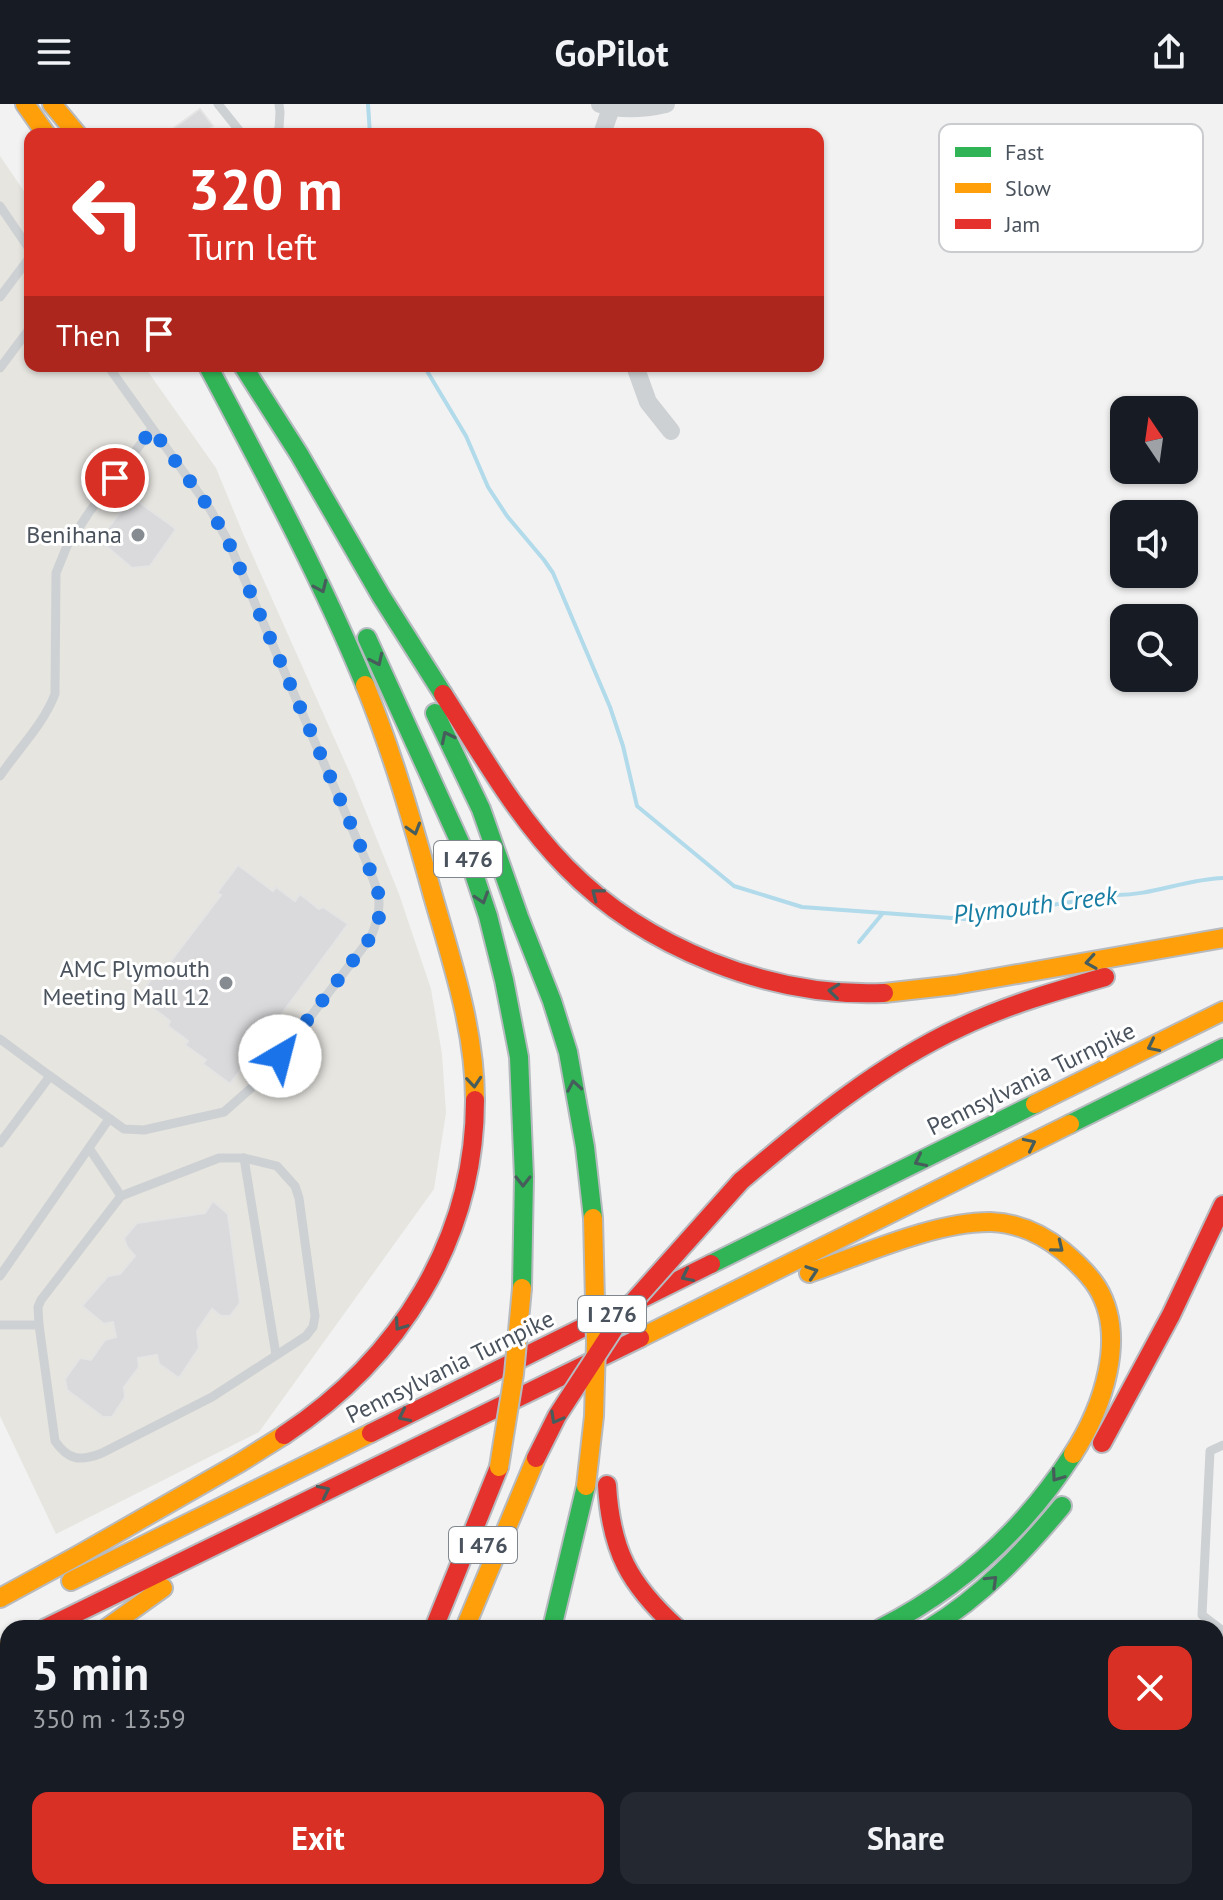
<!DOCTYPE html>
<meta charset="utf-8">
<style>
body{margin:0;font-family:"PT Sans",sans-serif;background:#242831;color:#f1f3f6;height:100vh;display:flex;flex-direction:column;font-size:30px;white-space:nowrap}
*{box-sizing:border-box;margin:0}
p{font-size:26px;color:#9ea1a6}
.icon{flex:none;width:44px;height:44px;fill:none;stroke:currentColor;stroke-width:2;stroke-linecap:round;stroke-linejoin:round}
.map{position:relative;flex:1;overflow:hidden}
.details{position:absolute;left:0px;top:1516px;width:1224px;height:280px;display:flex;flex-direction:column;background:#171b24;border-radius:24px 24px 0 0;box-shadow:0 2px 6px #0004}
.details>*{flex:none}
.guide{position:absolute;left:24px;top:24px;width:800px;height:244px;border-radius:16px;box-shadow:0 2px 6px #0004;background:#d93025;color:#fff;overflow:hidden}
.needle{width:52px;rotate:347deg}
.fabs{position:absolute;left:1110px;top:292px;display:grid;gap:16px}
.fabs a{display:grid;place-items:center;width:88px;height:88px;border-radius:16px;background:#171b24;box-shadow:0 2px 6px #0004;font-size:40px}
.pin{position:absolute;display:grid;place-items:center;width:68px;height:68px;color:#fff;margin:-34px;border:4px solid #fff;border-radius:50%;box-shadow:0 2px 8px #0007}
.me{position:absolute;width:88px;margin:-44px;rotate:37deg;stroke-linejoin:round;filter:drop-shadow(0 0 6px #0008)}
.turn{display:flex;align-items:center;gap:28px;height:168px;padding:0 32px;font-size:36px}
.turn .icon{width:104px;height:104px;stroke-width:2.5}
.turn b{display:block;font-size:56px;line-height:68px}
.then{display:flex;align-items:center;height:76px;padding:0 32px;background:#0003;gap:16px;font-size:30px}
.round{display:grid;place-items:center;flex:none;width:84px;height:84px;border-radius:16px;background:#242831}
.overview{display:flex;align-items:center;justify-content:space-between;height:136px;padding:0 32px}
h1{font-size:48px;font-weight:800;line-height:60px}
.action{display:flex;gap:16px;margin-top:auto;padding:16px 32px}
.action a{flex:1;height:92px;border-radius:16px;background:#d93025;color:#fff;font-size:32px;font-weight:800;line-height:92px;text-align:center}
.action a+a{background:#242831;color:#f1f3f6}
header{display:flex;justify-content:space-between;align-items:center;height:104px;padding:0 32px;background:#171b24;font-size:36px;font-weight:800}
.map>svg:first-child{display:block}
</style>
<header><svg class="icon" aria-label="menu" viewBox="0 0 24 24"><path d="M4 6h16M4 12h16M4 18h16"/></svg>GoPilot<svg class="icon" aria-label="share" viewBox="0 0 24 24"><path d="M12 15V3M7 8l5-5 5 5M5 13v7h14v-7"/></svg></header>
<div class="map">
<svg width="1223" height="1796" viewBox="0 0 1223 1796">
<rect width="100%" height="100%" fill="#f2f2f2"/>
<polygon fill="#e6e5e0" points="0,52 30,96 30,262 144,262 216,364 244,432 353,676 399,790 431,885 442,950 446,1009 434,1085 259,1328 56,1430 0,1312"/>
<polygon fill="#d9efe3" points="0,1601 7,1611 8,1633 8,1788 45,1788 44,1796 0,1796"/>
<rect fill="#b1daea" x="771" y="1788" width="103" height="8"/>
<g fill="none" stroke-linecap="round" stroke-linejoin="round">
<g stroke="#b1daea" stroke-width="4">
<polyline points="368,0 370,30"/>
<path d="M424,262L466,332L488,383L507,412L544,456L553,469L610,603L623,642L637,702L734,782L802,803L965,815L1114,791C1151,792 1186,775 1223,774"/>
<polyline points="859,838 883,809"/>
<polyline points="624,1790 626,1796"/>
</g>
</g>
<g fill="#dadadc" stroke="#e4e4e5" stroke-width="2">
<polygon points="200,5 213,22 206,27 208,30 166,30"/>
<polygon points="132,393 176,425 150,462 132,464 99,436"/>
<polygon points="238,761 273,787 276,783 295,797 300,790 319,805 323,803 348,820 230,980 203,960 206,956 185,941 188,937 168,922 170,917 138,893 160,863 164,866 221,791 217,789"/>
<polygon points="213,1097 228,1110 240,1199 230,1212 221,1212 212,1205 197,1227 199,1244 179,1274 159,1260 157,1251 138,1254 139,1263 124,1283 125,1293 112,1313 103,1313 67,1286 65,1275 80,1254 91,1256 105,1236 116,1233 113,1218 104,1220 82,1202 108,1172 120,1170 135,1152 127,1143 124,1134 137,1119 205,1109"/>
<polygon points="1120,1517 1188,1519 1188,1524 1120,1524"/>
<polygon points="1223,1720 1223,1796 1220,1796"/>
<polygon points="965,1788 1060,1788 1059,1796 965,1796"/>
<polygon points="1110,1788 1158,1788 1157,1796 1110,1796"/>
</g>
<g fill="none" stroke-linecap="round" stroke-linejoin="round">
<defs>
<g id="fast">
<polyline points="243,262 299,350 381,492 443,590"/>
<path d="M209,264C264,368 320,472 365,581"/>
<polyline points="367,534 473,767 488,812 504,876 519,953 524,1073 522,1184"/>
<polyline points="435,609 481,705 519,813 552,897 568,948 585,1043 593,1114"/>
<polyline points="1070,1020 1223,944"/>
<polyline points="711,1160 1035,1000"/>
<polyline points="552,1524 586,1382"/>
<path d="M881,1524C960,1484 1025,1424 1073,1350"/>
<path d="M930,1524C982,1492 1023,1449 1062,1402"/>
<polyline points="369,1796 372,1788"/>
<polyline points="442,1796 446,1788"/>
<polyline points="510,1796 518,1788"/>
</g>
<g id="slow">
<polyline points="25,0 46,30"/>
<polyline points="52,0 77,30"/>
<path d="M365,581C393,650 413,720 433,792C452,858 475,926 475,996"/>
<polyline points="884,889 955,881 1223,834"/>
<polyline points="1035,1000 1223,907"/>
<path d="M809,1169C862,1151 936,1117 991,1118C1018,1119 1042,1130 1063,1147C1075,1157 1088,1169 1097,1183C1128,1233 1102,1305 1073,1350"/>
<polyline points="640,1234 1070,1020"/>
<polyline points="71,1477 371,1329"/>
<polyline points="0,1494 77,1452 241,1358 284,1331"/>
<polyline points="107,1524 163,1484"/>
<polyline points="465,1524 536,1354"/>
<polyline points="0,1547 8,1543"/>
</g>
<g id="jam">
<path d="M443,590C481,649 516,712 566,763C645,844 771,894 884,889"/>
<path d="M741,1077C809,1019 879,961 961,923C1007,901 1056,887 1105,873"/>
<polyline points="371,1329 711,1160"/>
<path d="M284,1331C399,1255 475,1136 475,996"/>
<polyline points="1102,1339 1171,1211 1223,1101"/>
<path d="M607,1381C611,1447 629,1480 677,1524"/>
<polyline points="46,1524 640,1234"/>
<polyline points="434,1524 499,1363"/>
<polyline points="161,1788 197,1788"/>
</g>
</defs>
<use href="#fast" stroke="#b7bbc0" stroke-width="22"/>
<use href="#slow" stroke="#b7bbc0" stroke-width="22"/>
<use href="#jam" stroke="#b7bbc0" stroke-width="22"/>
<g stroke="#ced1d3" stroke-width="9">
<polyline points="218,0 242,30"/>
<polyline points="274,30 279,25 280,8 279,0"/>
<polyline points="0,102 30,146"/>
<polyline points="0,193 30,153"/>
<polyline points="0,264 30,224"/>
<path d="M0,672C19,644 43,621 55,590L56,469L67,442L90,407L152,325"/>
<polyline points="0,935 50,972"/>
<path d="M0,1039L50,972L124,1025L144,1026L224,1008L266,971L371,833C385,799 379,790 366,757L228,437L210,405L108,262"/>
<polyline points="244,1054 276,1251"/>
<polyline points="0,1172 109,1015"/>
<path d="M0,1221H39L55,1337C68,1356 80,1358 102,1349L212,1293L306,1232L313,1223L315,1212L299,1094L295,1082L277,1062L244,1054H219L121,1092L89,1044"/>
<polyline points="39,1221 38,1203 41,1196 121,1092"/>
<polyline points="1223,1341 1210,1347 1202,1511 1223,1527"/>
<polyline points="1216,1626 1223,1613"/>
<polyline points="1216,1647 1223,1647"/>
<polyline points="1200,1788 1200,1796"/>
<polyline points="913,1796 913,1788"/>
<polyline points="1181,1796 1181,1788"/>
</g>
<g stroke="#ced1d3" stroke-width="18">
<path d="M600,0C622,7 644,5 666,0"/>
<polyline points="602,30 611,4"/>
<polyline points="635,262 648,298 671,327"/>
</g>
<use href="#fast" stroke="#30b455" stroke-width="18"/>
<use href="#slow" stroke="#ff9f0a" stroke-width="18"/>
<use href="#jam" stroke="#e5322d" stroke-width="18"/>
<defs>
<g id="slow-bridge">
<polyline points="499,1363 514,1270 522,1184"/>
<polyline points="586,1382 594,1312 596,1239 593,1114"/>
</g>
<polyline id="jam-bridge" points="536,1354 557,1312 626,1206 741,1077"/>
</defs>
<use href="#slow-bridge" stroke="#b7bbc0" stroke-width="22" stroke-linecap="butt"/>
<use href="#jam-bridge" stroke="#b7bbc0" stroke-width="22" stroke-linecap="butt"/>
<use href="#slow-bridge" stroke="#ff9f0a" stroke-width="18"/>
<use href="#jam-bridge" stroke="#e5322d" stroke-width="18"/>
</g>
<defs><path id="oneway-chevron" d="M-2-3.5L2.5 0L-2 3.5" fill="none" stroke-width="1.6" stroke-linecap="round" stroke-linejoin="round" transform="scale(2)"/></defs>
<g stroke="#475d5c">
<use href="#oneway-chevron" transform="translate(321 483) rotate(66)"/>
<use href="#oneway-chevron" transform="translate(377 556) rotate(65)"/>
<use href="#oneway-chevron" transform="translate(447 633) rotate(-116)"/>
<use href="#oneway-chevron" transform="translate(414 725) rotate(73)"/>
<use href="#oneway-chevron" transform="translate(597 790) rotate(-142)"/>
<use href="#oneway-chevron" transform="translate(482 794) rotate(72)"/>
<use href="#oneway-chevron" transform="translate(1091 858) rotate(171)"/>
<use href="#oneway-chevron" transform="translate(834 887) rotate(-174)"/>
<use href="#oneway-chevron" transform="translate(1153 942) rotate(154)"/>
<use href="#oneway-chevron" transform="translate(474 978) rotate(85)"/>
<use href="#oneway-chevron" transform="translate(574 982) rotate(-100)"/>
<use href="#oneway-chevron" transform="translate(1030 1040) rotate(-26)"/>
<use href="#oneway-chevron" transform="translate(920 1057) rotate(154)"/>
<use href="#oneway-chevron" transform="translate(523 1077) rotate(90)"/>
<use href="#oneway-chevron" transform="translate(1058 1143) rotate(39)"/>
<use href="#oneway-chevron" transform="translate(812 1168) rotate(-19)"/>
<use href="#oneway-chevron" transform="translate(687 1172) rotate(154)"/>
<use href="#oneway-chevron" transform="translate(400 1221) rotate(125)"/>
<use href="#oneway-chevron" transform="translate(404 1312) rotate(154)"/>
<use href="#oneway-chevron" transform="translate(556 1314) rotate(119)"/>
<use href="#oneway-chevron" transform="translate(1057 1372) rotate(125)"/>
<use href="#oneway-chevron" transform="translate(324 1387) rotate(-26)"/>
<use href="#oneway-chevron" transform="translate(992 1477) rotate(-44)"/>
</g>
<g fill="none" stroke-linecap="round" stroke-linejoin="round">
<polyline stroke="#1a73e8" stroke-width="14" stroke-dasharray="0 25.2" points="115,374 152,325 210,405 228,437 365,753 378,787 380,811 371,833 280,952"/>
</g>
<g fill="#858b91" stroke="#fff" stroke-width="3">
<circle cx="138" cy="431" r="8"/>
<circle cx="226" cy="879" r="8"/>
</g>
<g text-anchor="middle" stroke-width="6" stroke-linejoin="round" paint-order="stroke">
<g fill="#fff" stroke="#80878e" stroke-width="2">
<rect x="434" y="737" width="68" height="36" rx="6"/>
<rect x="578" y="1192" width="68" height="36" rx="6"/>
<rect x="449" y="1423" width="68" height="36" rx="6"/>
</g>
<g font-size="22" font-weight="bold" fill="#4a535d">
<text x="468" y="763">I 476</text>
<text x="612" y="1218">I 276</text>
<text x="483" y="1449">I 476</text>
</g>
<g font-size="24" fill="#4a535d" stroke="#fff" text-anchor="end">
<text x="122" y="439">Benihana</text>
<text x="210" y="873">AMC Plymouth<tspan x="210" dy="28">Meeting Mall 12</tspan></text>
</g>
<g font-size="24" fill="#4a535d" stroke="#fff">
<text transform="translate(1031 975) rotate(-26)" y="8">Pennsylvania Turnpike</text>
<text transform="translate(450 1263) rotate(-26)" y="8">Pennsylvania Turnpike</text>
</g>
<g font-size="26" font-style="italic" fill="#187da3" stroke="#fff">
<text transform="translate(1035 801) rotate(-7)" y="9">Plymouth Creek</text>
</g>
</g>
<rect x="939" y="20" width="264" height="128" rx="12" fill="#fff" stroke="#c9cbce" stroke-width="2"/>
<rect x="955" y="43" width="36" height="10" fill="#30b455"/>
<rect x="955" y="79" width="36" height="10" fill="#ff9f0a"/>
<rect x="955" y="115" width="36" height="10" fill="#e5322d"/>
<g font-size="22" fill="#4a535d">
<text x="1005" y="56">Fast</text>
<text x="1005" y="92">Slow</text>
<text x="1005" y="128">Jam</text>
</g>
</svg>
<div class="fabs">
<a><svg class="needle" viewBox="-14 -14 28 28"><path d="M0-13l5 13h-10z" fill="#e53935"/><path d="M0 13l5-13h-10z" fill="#9ea1a6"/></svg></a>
<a><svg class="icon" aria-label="sound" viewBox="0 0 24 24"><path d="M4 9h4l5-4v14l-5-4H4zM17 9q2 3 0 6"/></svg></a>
<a><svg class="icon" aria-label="search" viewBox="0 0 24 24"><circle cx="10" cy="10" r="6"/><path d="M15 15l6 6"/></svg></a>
</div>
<div class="pin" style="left:115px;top:374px;background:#d93025"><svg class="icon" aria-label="arrive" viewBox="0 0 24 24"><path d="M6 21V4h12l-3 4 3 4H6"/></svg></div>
<svg class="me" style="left:280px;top:952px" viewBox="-20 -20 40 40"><circle r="19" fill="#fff"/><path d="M0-13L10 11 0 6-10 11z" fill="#1a73e8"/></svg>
<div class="guide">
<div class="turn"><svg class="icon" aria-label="left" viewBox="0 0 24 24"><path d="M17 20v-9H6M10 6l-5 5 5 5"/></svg><div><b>320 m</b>Turn left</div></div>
<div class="then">Then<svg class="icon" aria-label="arrive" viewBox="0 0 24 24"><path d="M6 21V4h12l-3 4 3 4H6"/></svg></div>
</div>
<section class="details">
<div class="overview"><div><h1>5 min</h1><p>350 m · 13:59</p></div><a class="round" style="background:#d93025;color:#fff"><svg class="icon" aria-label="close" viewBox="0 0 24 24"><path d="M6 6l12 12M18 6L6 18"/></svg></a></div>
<div class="action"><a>Exit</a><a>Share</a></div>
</section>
</div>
